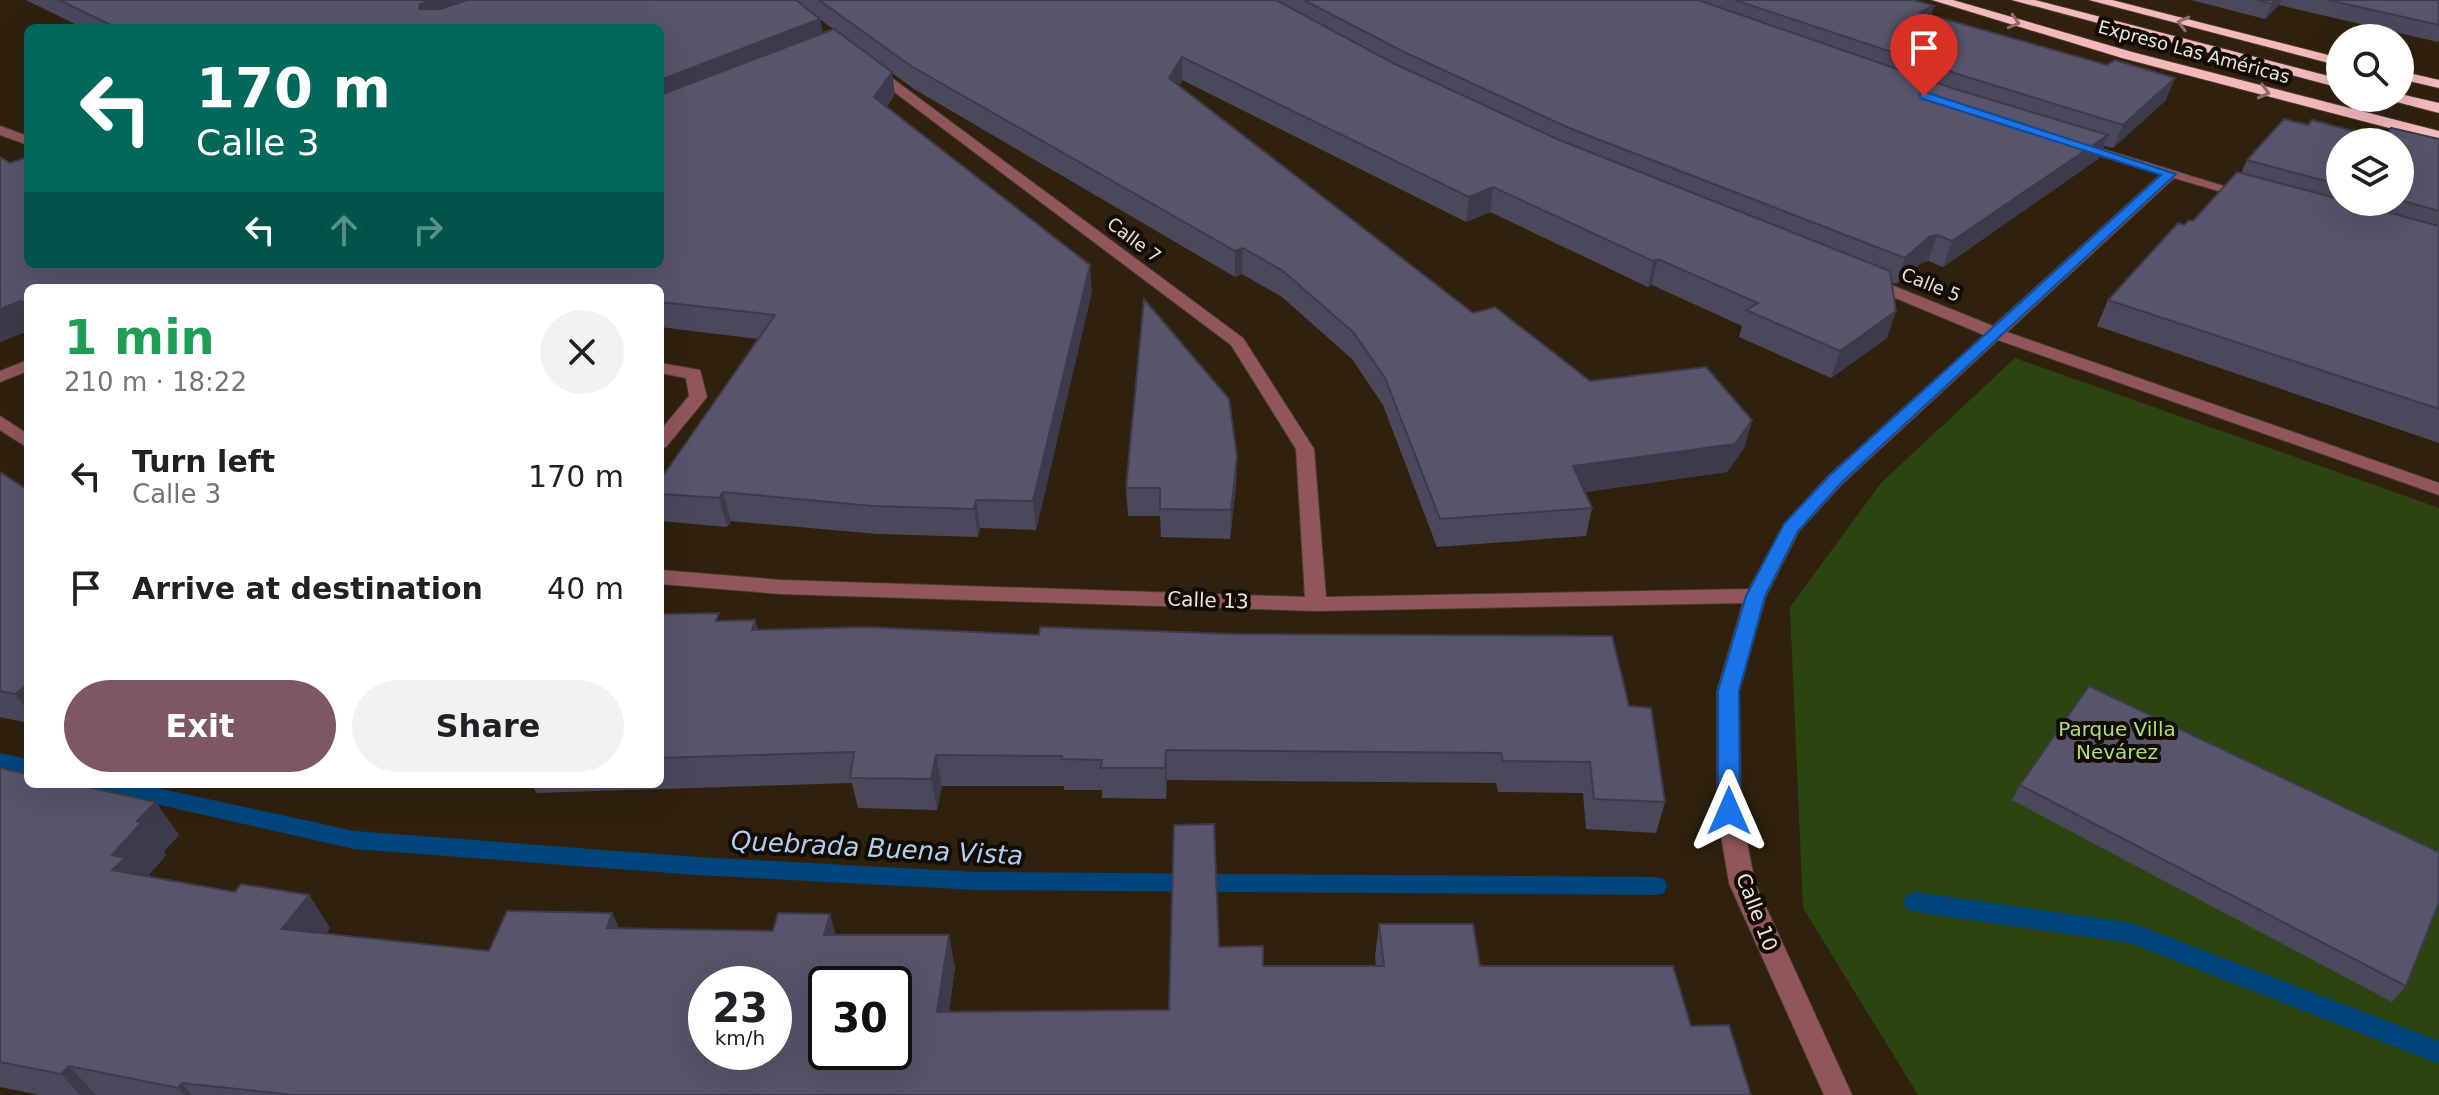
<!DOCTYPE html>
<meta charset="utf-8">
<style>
body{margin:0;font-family:"DejaVu Sans",sans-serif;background:#f2f2f2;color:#202124;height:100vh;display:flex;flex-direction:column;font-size:30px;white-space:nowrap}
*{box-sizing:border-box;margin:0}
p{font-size:26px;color:#757577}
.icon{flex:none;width:44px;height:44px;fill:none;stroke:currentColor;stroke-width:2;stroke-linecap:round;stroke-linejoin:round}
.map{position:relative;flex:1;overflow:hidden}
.panel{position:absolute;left:24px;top:284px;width:640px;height:504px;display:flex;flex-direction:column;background:#fff;border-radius:12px;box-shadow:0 8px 32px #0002}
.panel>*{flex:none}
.top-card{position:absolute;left:24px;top:24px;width:640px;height:244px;border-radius:12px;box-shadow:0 8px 32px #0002;background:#00695c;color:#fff;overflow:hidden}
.tools{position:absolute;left:2326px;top:24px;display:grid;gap:16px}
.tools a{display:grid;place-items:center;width:88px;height:88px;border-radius:50%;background:#fff;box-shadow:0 8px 32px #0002;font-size:40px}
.speed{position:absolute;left:688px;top:966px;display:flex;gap:16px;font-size:40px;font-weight:700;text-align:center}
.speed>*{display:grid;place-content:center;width:104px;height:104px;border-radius:50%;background:#fff;box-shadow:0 8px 32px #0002;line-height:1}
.speed small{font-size:20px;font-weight:400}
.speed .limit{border:4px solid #111;border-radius:12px;background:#fff;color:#111}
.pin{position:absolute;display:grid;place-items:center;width:68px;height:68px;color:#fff;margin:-82px -34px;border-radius:50% 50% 50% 0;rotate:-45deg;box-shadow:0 0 8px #0007}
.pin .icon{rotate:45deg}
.me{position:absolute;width:88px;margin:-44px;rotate:0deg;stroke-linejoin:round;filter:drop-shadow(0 0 6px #0008)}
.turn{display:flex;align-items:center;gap:28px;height:168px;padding:0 40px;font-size:36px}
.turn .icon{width:104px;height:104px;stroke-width:2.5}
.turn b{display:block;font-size:56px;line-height:68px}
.lanes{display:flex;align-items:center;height:76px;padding:0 40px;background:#0003;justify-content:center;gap:40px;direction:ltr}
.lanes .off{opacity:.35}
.round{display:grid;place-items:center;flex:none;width:84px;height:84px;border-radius:42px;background:#f2f2f2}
.headline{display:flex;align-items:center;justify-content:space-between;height:136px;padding:0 40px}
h1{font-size:48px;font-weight:700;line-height:60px;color:#1e9e55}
.cta{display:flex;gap:16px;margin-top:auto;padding:16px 40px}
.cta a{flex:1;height:92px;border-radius:48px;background:#7e5764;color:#fff;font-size:32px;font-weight:700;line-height:92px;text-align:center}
.cta a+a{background:#f2f2f2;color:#202124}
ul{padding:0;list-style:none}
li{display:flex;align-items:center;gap:24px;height:112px;padding:0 40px}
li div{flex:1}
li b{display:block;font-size:30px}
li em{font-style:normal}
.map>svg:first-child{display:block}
</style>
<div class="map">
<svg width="2439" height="1095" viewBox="0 0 2439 1095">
<rect width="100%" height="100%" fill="#30210e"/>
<polygon fill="#2c4410" points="2015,358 2439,508 2439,1095 1918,1095 1803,908 1790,607 1881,483"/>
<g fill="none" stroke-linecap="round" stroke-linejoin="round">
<g fill="#00467d" fill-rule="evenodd">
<polygon points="0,753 28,759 28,775 0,769"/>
<polygon points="92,784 140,784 354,831 697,857 976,872 1656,877 1664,879 1667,886 1664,893 1656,895 976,890 697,875 354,849 103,792 95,790"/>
<polygon points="1915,892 2132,923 2439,1041 2439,1064 2130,943 1915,912 1907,909 1903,902 1907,895"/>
</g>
<defs>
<g id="street">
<polygon points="869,67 877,67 1243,338 1314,449 1326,597 1749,589 1784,524 1828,476 1984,335 1862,284 1862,278 1874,278 1993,326 2161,174 2072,148 2070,145 2077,141 2253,195 2246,199 2174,178 2007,332 2439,483 2439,495 1998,340 1842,484 1799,531 1766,596 1739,691 1741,811 1755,883 1852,1095 1824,1095 1729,883 1717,811 1717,691 1743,603 1316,611 781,594 660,584 660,570 781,580 1305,597 1296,449 1231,345 869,73"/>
<polygon points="0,126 28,136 28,145 0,135"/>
<polygon points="28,360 28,371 0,382 0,371"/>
<polygon points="660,363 700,370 707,397 666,447 660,448 660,431 689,396 686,378 660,373"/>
<polygon points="0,416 28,434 28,448 0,430"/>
</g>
<g id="highway">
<polygon points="1932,0 1953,0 2132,52 2439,131 2439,141 2122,58"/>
<polygon points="2012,0 2035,0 2340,79 2340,88"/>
<polygon points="2089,0 2112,0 2340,58 2340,66"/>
<polygon points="2400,71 2439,80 2439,88 2400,79"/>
<polygon points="2400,94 2439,103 2439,113 2393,101 2390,98 2400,98"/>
</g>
</defs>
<use href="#street" stroke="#4b3c2a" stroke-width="2"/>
<use href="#highway" stroke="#4b3c2a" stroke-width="2"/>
<use href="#street" fill="#90565b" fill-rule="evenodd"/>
<use href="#highway" fill="#f4b9bd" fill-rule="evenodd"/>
</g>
<g fill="#4b485c" fill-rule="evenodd">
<path d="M26,0H1914L1934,6L1931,15L2166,100L2113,148L2104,146L2098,159L1943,267L1928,261L1921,263L1896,284L1892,282L1887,338L1831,378L1739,337L1742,326L1652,285L1648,287L1490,212L1466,222L1182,80L1179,86L1473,313L1590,381L1752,420L1744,448L1727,472L1585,492L1592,508L1586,536L1437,547L1383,405L1352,359L1282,297L1242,274L1235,277L914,89L892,73L895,94L887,107L1092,291L1036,530L980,528L978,537L878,534L731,521L727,527L660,521V480L758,339L660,327V288H28V331L0,342L10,163L28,264H660V28H83ZM820,19L826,24L833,29L823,33Z"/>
<polygon points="2191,0 2439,0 2439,40 2438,42 2279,5 2265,19"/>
<path d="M2308,125L2384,139H2439V443L2097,326L2108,300L2184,225L2193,221L2241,173L2247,160ZM2340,142H2400V202H2340Z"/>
<polygon points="1237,457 1236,485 1230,539 1161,537 1160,516 1128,516 1126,488"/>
<polygon points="0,472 28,490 28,723 0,717"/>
<polygon points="660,614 721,621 755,620 758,630 1629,706 1665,802 1656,833 1586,829 1583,793 1498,792 1496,783 1167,780 1166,799 1102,798 1102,790 1064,790 1064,786 942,786 937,810 858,808 852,783 536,793 532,784 523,784 660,784"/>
<polygon points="0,768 179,835 164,851 166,855 148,876 235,892 309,895 330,928 326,934 489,951 612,913 619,928 836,935 955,967 949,1012 1169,1010 1219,947 1263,966 1376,966 1375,957 1379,924 1480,966 1691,1026 1751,1095 39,1095 0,1087"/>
<polygon points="2020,785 2406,986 2392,1002 2012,800"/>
</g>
<g fill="#3d3b4b">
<polygon points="431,0 501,0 426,28 419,9 420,4"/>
<polygon points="2276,0 2282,0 2279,5 2265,19 2272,4"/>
<polygon points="1934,6 1927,28 1920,12"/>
<polygon points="820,19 824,40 660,105 660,80"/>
<polygon points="1182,57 1182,80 1169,101 1169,78"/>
<polygon points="892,72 895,94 878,120 874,97"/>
<polygon points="2175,78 2166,100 2113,148 2123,125"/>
<polygon points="2108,135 2098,159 1943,267 1952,241"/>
<polygon points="1493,187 1490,212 1466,222 1469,197"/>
<polygon points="1937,235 1928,261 1921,263 1896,284 1905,258 1929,237"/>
<polygon points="1243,248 1242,274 1235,277 1235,251"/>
<polygon points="1658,259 1652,285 1648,287 1653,261"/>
<polygon points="1090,265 1092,291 1036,530 1033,501"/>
<polygon points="21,301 28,313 28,331 0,342 0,309"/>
<polygon points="1896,311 1887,338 1831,378 1840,351"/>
<polygon points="1752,420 1744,448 1727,472 1568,494 1573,466"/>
<polygon points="1237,457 1236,485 1230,539 1231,510"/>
<polygon points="723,492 731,521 727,527 719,498"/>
<polygon points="976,500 980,528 978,537 974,509"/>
<polygon points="755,620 764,650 752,630"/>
<polygon points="28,684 28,712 15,694"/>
<polygon points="1166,750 1167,780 1166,799 1165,768"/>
<polygon points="936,755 942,786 937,810 931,779"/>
<polygon points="156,802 179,835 164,851 166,855 143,881 112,870 112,855 137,821"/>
<polygon points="309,895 330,928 304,962 282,929"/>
<polygon points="612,913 627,946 607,928"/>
<polygon points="830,914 839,946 824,935"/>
<polygon points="949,935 955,967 944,1044 937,1012"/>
<polygon points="69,1066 96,1095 80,1095 61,1074"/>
<polygon points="182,1083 192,1095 184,1095 178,1088"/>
</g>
<g fill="#57546b" stroke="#3d3b4b" stroke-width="2" fill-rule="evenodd">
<polygon points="59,0 431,0 420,4 419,9 440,9 468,0 796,0 820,19 660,80 660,28 117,28"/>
<polygon points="819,0 1276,0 1393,63 1557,139 1890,271 1896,311 1840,351 1746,310 1758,303 1658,259 1653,261 1493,187 1469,197 1182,57 1169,78 1473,313 1495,307 1590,381 1706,367 1752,420 1735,444 1573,466 1592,508 1440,519 1385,378 1354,333 1283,271 1243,248 1235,251 911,66"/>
<polygon points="1304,0 1698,0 1955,89 2108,135 1952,241 1937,235 1929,237 1905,258 1569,128 1404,52"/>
<polygon points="1735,0 1914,0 1934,6 1920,12 2107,65 2115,60 2175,78 2123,125 1967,77"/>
<polygon points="2257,0 2276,0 2272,4"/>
<polygon points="2328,0 2439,0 2439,25"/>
<polygon points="834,29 892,72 874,97 1090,265 1033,501 976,500 974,509 872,506 723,492 719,498 660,494 660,480 775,315 660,302 660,288 28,288 28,306 21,301 0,309 0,157 10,163 28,157 28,264 660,264 660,95"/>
<polygon points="2284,119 2308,125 2312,120 2384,139 2391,128 2439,139 2439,211 2400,200 2400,142 2340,142 2340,185 2247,160"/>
<polygon points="2237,172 2340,199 2340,202 2350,202 2439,226 2439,409 2108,300 2178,223 2184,225 2189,220 2193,221"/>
<polygon points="1144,299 1229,399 1237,457 1231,510 1160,509 1160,488 1126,488"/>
<polygon points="0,472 28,490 28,684 15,694 0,691"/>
<polygon points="719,613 716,621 755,620 752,630 867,627 1039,635 1040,627 1236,634 1612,636 1629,706 1651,708 1665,802 1594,799 1590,762 1503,761 1501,753 1166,750 1165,768 1100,768 1102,760 1061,759 1062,756 936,755 931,779 850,778 854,752 660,758 660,614"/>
<polygon points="2089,686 2439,852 2439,902 2406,986 2020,785"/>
<path d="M0,768L28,774V784H74L156,802L137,821L142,822L112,855L125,858L112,870L235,892L241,884L309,895L282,929L489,951L507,911L612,913L607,928L773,931L778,913L830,914L824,935H949L937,1012L1169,1010L1174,825L1214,824L1219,947L1263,946V966H1384L1379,924H1473L1480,966H1673L1691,1026L1729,1025L1751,1095H293L182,1083L178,1088L69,1066L61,1074L0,1062ZM706,984H774V1052H706ZM826,984H894V1052H826Z"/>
</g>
<defs><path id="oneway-chevron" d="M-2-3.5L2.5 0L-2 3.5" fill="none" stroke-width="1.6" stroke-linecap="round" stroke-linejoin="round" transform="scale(2)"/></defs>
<g stroke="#8f6b6a">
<use href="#oneway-chevron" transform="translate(2014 22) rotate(16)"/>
<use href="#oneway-chevron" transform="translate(2183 23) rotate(-165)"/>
<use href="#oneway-chevron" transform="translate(2264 92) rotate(15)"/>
</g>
<polygon fill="#1a73e8" stroke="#114b97" stroke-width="2" points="1920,93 1928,93 2176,174 1841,483 1798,531 1765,596 1739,691 1740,811 1737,817 1729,819 1721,817 1718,811 1718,691 1746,596 1784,524 1829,476 2161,175 1920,98"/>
<g text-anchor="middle" stroke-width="8" stroke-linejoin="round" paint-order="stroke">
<g font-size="18" fill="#eee4d8" stroke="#130c05">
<text transform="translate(2194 52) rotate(15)" y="6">Expreso Las Américas</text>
<text transform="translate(1134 240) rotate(37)" y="6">Calle 7</text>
<text transform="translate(1931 285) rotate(22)" y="6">Calle 5</text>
</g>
<g font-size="20" fill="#eee4d8" stroke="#130c05">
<text transform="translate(1208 600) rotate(2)" y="7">Calle 13</text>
<text transform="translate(1757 912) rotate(69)" y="7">Calle 10</text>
</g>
<g font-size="20" fill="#acdf7b" stroke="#130c05">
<text x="2117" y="736">Parque Villa<tspan x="2117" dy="23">Nevárez</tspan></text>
</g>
<g font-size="26" font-style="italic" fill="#b0cff0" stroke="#130c05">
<text transform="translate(877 848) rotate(3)" y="9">Quebrada Buena Vista</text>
</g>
</g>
</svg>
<div class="tools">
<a><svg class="icon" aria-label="search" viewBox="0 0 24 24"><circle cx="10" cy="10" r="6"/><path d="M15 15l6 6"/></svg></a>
<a><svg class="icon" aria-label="layers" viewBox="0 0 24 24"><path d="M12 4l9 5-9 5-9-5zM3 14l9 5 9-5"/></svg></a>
</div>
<div class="speed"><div>23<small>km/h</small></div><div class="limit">30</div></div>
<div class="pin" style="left:1924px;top:96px;background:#d93025"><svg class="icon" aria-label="arrive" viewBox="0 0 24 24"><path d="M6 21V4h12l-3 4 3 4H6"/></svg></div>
<svg class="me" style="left:1729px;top:811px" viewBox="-20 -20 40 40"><path d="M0-17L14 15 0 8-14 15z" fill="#1a73e8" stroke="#fff" stroke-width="4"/></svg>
<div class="top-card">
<div class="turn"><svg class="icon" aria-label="left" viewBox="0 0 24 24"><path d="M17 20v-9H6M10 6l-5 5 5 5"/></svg><div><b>170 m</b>Calle 3</div></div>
<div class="lanes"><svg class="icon" aria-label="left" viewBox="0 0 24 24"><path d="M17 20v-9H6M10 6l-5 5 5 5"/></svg><svg class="icon off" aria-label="ahead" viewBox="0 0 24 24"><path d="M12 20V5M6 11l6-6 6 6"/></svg><svg class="icon off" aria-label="right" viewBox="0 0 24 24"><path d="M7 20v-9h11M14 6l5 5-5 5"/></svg></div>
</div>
<section class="panel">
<div class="headline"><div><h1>1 min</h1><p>210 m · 18:22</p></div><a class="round"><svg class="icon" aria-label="close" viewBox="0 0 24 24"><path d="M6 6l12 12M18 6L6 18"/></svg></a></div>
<ul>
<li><svg class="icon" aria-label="left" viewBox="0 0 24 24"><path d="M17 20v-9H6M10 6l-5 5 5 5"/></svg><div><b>Turn left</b><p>Calle 3</p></div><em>170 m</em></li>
<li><svg class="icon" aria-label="arrive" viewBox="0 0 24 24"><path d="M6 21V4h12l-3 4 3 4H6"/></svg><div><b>Arrive at destination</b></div><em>40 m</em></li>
</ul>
<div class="cta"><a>Exit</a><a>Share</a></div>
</section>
</div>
